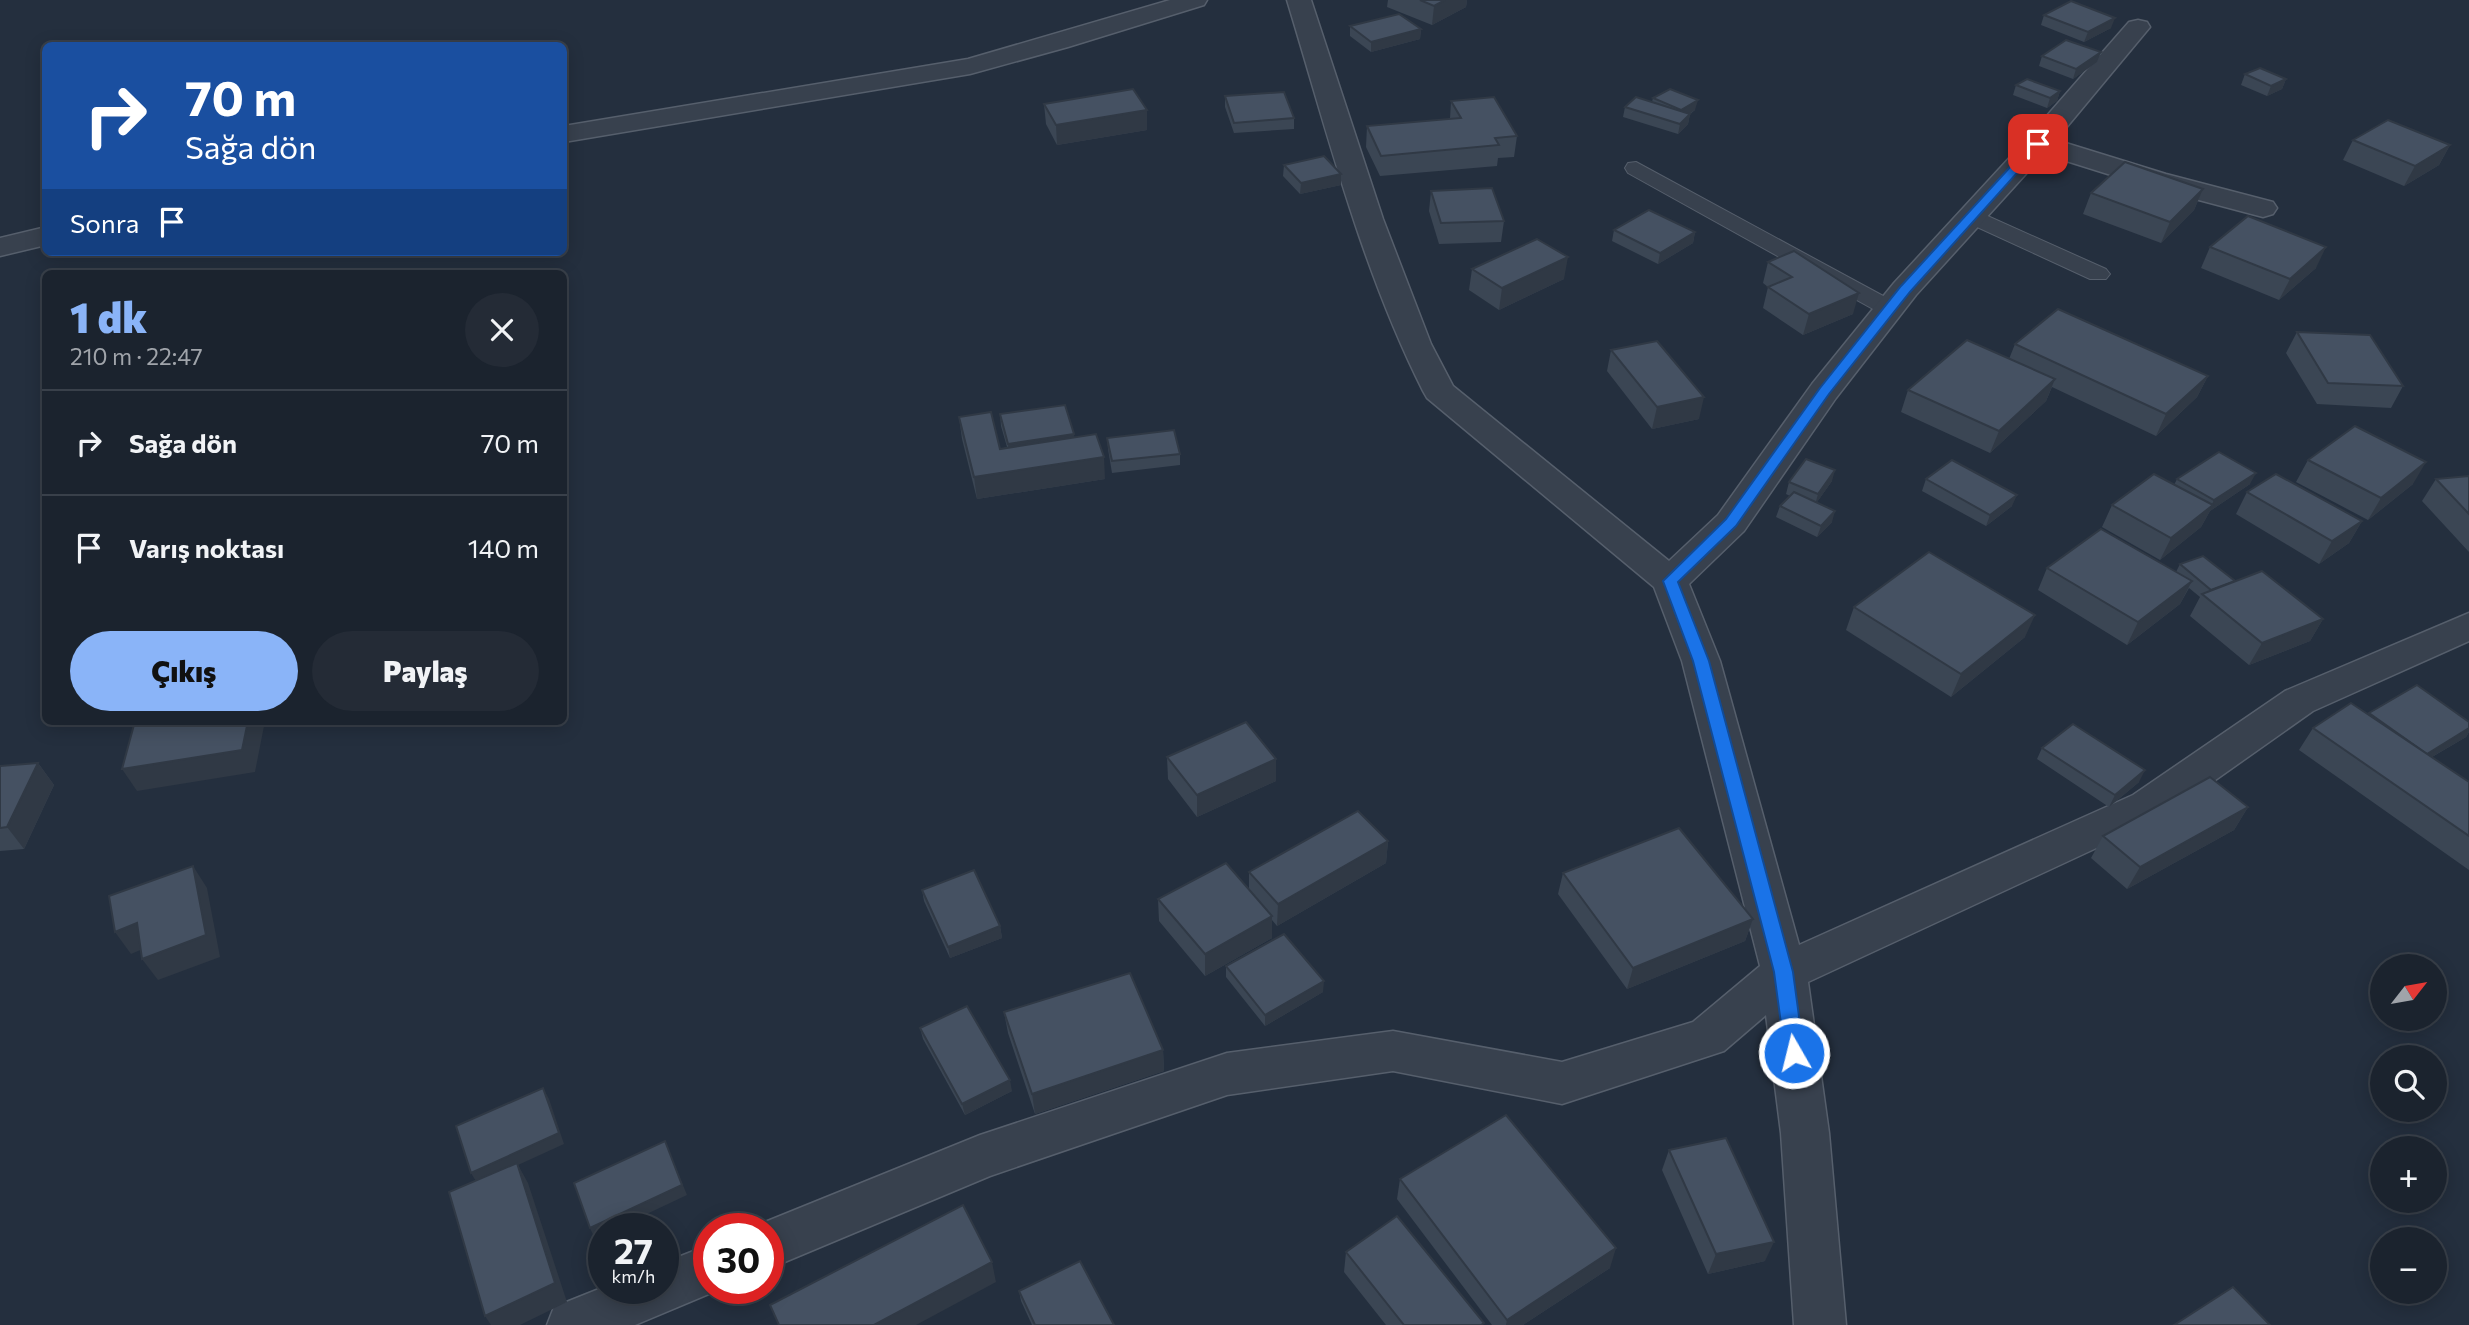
<!DOCTYPE html>
<html lang="tr">
<meta charset="utf-8">
<style>
body{margin:0;font-family:Commissioner,sans-serif;background:#242b36;color:#f1f3f6;height:100vh;display:flex;flex-direction:column;font-size:26px;white-space:nowrap}
*{box-sizing:border-box;margin:0}
p{font-size:23px;color:#a0a4aa}
.icon{flex:none;width:38px;height:38px;fill:none;stroke:currentColor;stroke-width:2;stroke-linecap:round;stroke-linejoin:round}
.map{position:relative;flex:1;overflow:hidden}
.side{position:absolute;left:42px;top:270px;width:525px;height:455px;display:flex;flex-direction:column;background:#1b232e;border-radius:10px;box-shadow:0 4px 18px #0003,0 0 0 2px #39404a}
.side>*{flex:none}
.hud{position:absolute;left:42px;top:42px;width:525px;height:214px;border-radius:10px;box-shadow:0 4px 18px #0003,0 0 0 2px #39404a;background:#1a4fa0;color:#fff;overflow:hidden}
.needle{width:46px;rotate:59deg}
.fabs{position:absolute;left:2370px;top:954px;display:grid;gap:14px}
.fabs a{display:grid;place-items:center;width:77px;height:77px;border-radius:50%;background:#1b232e;box-shadow:0 4px 18px #0003,0 0 0 2px #39404a;font-size:35px}
.speed{position:absolute;left:588px;top:1213px;display:flex;gap:14px;font-size:35px;font-weight:700;text-align:center}
.speed>*{display:grid;place-content:center;width:91px;height:91px;border-radius:50%;background:#1b232e;box-shadow:0 4px 18px #0003,0 0 0 2px #39404a;line-height:1}
.speed small{font-size:18px;font-weight:400}
.speed .limit{border:10px solid #d22;background:#fff;color:#111}
.pin{position:absolute;display:grid;place-items:center;width:60px;height:60px;color:#fff;margin:-30px;border-radius:14px;box-shadow:0 4px 10px #0006}
.me{position:absolute;width:77px;margin:-38px;rotate:352deg;stroke-linejoin:round;filter:drop-shadow(0 0 5px #0008)}
.turn{display:flex;align-items:center;gap:24px;height:147px;padding:0 28px;font-size:32px}
.turn .icon{width:91px;height:91px;stroke-width:2.5}
.turn b{display:block;font-size:49px;line-height:60px}
.then{display:flex;align-items:center;height:66px;padding:0 28px;background:#0003;gap:14px;font-size:26px}
.round{display:grid;place-items:center;flex:none;width:74px;height:74px;border-radius:37px;background:#242b36}
.head{display:flex;align-items:center;justify-content:space-between;height:119px;padding:0 28px}
h1{font-size:42px;font-weight:800;line-height:52px;color:#8ab4f8}
.action{display:flex;gap:14px;margin-top:auto;padding:14px 28px}
.action a{flex:1;height:80px;border-radius:42px;background:#8ab4f8;color:#111;font-size:28px;font-weight:800;line-height:80px;text-align:center}
.action a+a{background:#242b36;color:#f1f3f6}
ul{padding:0;list-style:none}
li{display:flex;align-items:center;gap:21px;height:105px;padding:0 28px;border-top:2px solid #39404a}
li div{flex:1}
li b{display:block;font-size:26px}
li em{font-style:normal}
.map>svg:first-child{display:block}
</style>
<div class="map">
<svg width="2469" height="1325" viewBox="0 0 2469 1325">
<rect width="100%" height="100%" fill="#242f3e"/>
<g fill="none" stroke-linecap="round" stroke-linejoin="round">
<defs>
<g id="lane">
<polygon points="1636,162 1898,304 1902,309 1898,314 1882,314 1628,173 1625,168 1628,163"/>
<polygon points="1972,209 2106,269 2110,274 2106,279 2090,279 1964,221 1961,216 1964,211"/>
</g>
<g id="street">
<polygon points="1170,0 1207,0 1204,5 1068,47 970,74 564,142 564,126 968,59"/>
<path d="M1287,0H1311L1383,219L1431,344L1453,386L1669,561L1718,515L1812,384L1894,283L2024,142L2129,22L2138,20L2147,22L2150,27L2056,140L2166,174L2273,202L2277,208L2273,214L2263,217L2146,186L2044,154L1916,295L1836,398L1744,531L1689,584L1720,661L1799,945L2133,795L2285,691L2469,613V641L2313,711L2163,817L1808,982L1829,1133L1846,1325H1794L1781,1133L1766,1015L1724,1051L1562,1104L1393,1071L1227,1095L990,1176L768,1269V1228H750L980,1135L1227,1053L1393,1031L1562,1062L1693,1022L1760,966L1682,661L1654,587L1427,398L1423,391C1361,268 1327,131 1287,0Z"/>
<polygon points="46,227 46,245 0,256 0,238"/>
<polygon points="709,1245 709,1288 723,1288 635,1325 547,1325 554,1307 604,1287 663,1288 663,1263"/>
</g>
</defs>
<use href="#lane" stroke="#565f6c" stroke-width="2"/>
<use href="#street" stroke="#565f6c" stroke-width="3"/>
<use href="#lane" fill="#38414e" fill-rule="evenodd"/>
<use href="#street" fill="#38414e" fill-rule="evenodd"/>
</g>
<g fill="#3b4654">
<polygon points="1388,0 1467,0 1466,7 1432,25 1387,7"/>
<polygon points="2044,15 2111,28 2084,42 2041,25"/>
<polygon points="1350,26 1421,29 1420,39 1371,52 1350,36"/>
<polygon points="2101,52 2097,62 2073,79 2039,66 2042,56"/>
<polygon points="2245,74 2286,79 2282,89 2267,96 2241,85"/>
<polygon points="2016,85 2060,91 2057,101 2047,108 2013,95"/>
<polygon points="1225,96 1294,118 1294,129 1234,133 1225,107"/>
<polygon points="1653,98 1695,110 1690,114 1688,124 1678,134 1623,117 1625,107 1652,102"/>
<polygon points="1451,101 1517,136 1514,157 1498,158 1497,166 1380,176 1366,147 1367,126 1450,119"/>
<polygon points="1044,104 1147,110 1147,130 1057,145 1046,124"/>
<polygon points="2353,140 2450,145 2439,165 2404,186 2343,160"/>
<polygon points="1284,165 1341,185 1300,194 1283,176"/>
<polygon points="2203,189 2194,210 2161,243 2083,214 2091,193"/>
<polygon points="1431,191 1504,221 1501,242 1439,244 1429,211"/>
<polygon points="1614,230 1695,232 1693,243 1658,264 1612,241"/>
<polygon points="2210,247 2316,268 2279,300 2201,268"/>
<polygon points="1768,262 1853,314 1803,335 1763,308 1768,287 1763,283"/>
<polygon points="1472,269 1564,279 1499,310 1469,290"/>
<polygon points="2297,332 2403,386 2391,408 2317,404 2286,353"/>
<polygon points="2015,344 2208,376 2197,397 2156,436 2052,387 2046,401 1990,453 1901,412 1908,390 2009,359"/>
<polygon points="1611,350 1699,419 1652,429 1607,371"/>
<polygon points="1000,414 1075,437 1105,479 977,499 962,439 959,417 1000,449 1007,447 1001,426"/>
<polygon points="1107,438 1180,454 1180,465 1112,473 1108,449"/>
<polygon points="2308,460 2413,484 2368,520 2296,482"/>
<polygon points="2469,476 2469,552 2422,501 2436,479"/>
<polygon points="1926,479 2012,506 1986,526 1922,491"/>
<polygon points="2177,479 2250,484 2210,511 2201,527 2160,560 2102,527 2112,505 2174,485"/>
<polygon points="1832,481 1817,502 1832,522 1817,537 1776,517 1780,506 1790,496 1786,494 1789,482"/>
<polygon points="2247,492 2362,521 2349,543 2319,564 2236,514"/>
<polygon points="2180,564 2235,581 2323,619 2310,641 2249,665 2190,616 2200,597 2189,588 2180,604 2127,645 2038,590 2047,568 2176,572"/>
<polygon points="1854,607 2025,637 1951,697 1846,630"/>
<polygon points="2369,713 2469,722 2469,732 2466,737 2432,757 2469,782 2469,870 2299,750 2313,728 2368,714"/>
<polygon points="2042,748 2139,782 2109,807 2037,759"/>
<polygon points="1167,757 1276,759 1276,781 1197,817 1168,779"/>
<polygon points="38,763 54,785 24,849 0,851 0,766"/>
<polygon points="2248,807 2234,830 2127,889 2091,858 2103,836"/>
<polygon points="1388,841 1386,863 1277,926 1272,920 1272,938 1205,976 1159,921 1158,899 1249,890 1249,872"/>
<polygon points="1563,873 1753,919 1745,941 1627,989 1558,894"/>
<polygon points="922,890 1000,926 1002,938 950,958 924,901"/>
<polygon points="1226,966 1323,992 1265,1026 1226,977"/>
<polygon points="1004,1012 1163,1050 1164,1071 1035,1114 1008,1033"/>
<polygon points="920,1028 1012,1091 965,1115 923,1039"/>
<polygon points="1669,1150 1765,1261 1708,1274 1662,1170"/>
<polygon points="1400,1179 1610,1268 1523,1325 1492,1325 1397,1199"/>
<polygon points="1346,1252 1483,1325 1386,1325 1344,1272"/>
<polygon points="1019,1291 1114,1325 1032,1325 1021,1301"/>
</g>
<g fill="#303945">
<polygon points="1445,0 1467,0 1466,7 1432,25 1434,6"/>
<polygon points="2115,18 2111,28 2084,42 2088,32"/>
<polygon points="1421,29 1420,39 1371,52 1371,42"/>
<polygon points="2101,52 2097,62 2073,79 2076,69"/>
<polygon points="2286,79 2282,89 2267,96 2271,86"/>
<polygon points="2060,91 2057,101 2047,108 2050,98"/>
<polygon points="1698,100 1695,110 1679,120 1681,110"/>
<polygon points="1147,110 1147,130 1057,145 1056,125"/>
<polygon points="1690,114 1688,124 1678,134 1680,124"/>
<polygon points="2450,145 2439,165 2404,186 2415,166"/>
<polygon points="1341,174 1341,185 1300,194 1301,183"/>
<polygon points="2203,189 2194,210 2161,243 2170,222"/>
<polygon points="1695,232 1693,243 1658,264 1660,253"/>
<polygon points="2326,247 2316,268 2279,300 2290,279"/>
<polygon points="1568,257 1564,279 1499,310 1502,288"/>
<polygon points="1859,293 1853,314 1803,335 1809,314"/>
<polygon points="2208,376 2197,397 2156,436 2166,414"/>
<polygon points="2055,379 2046,401 1990,453 1999,431"/>
<polygon points="1704,397 1699,419 1652,429 1657,407"/>
<polygon points="1074,434 1075,445 1009,455 1008,444"/>
<polygon points="1104,457 1105,479 977,499 974,477"/>
<polygon points="2426,462 2413,484 2368,520 2381,498"/>
<polygon points="1835,470 1832,481 1815,505 1818,494"/>
<polygon points="2256,473 2250,484 2210,511 2201,527 2160,560 2171,538 2211,506 2214,500"/>
<polygon points="2017,495 2012,506 1986,526 1990,515"/>
<polygon points="1835,511 1832,522 1817,537 1821,526"/>
<polygon points="2362,521 2349,543 2319,564 2332,541"/>
<polygon points="2192,581 2180,604 2127,645 2138,622"/>
<polygon points="2035,615 2025,637 1951,697 1961,674"/>
<polygon points="2323,619 2310,641 2249,665 2262,643"/>
<polygon points="248,721 265,721 255,772 137,791 122,769"/>
<polygon points="2469,728 2469,732 2466,737 2418,765 2427,754"/>
<polygon points="1276,759 1276,781 1197,817 1197,795"/>
<polygon points="38,763 54,785 24,849 7,827"/>
<polygon points="2145,770 2139,782 2109,807 2115,795"/>
<polygon points="2248,807 2234,830 2127,889 2140,867"/>
<polygon points="1388,841 1386,863 1277,926 1278,904"/>
<polygon points="193,866 207,888 220,957 158,980 142,959"/>
<polygon points="1272,916 1272,938 1205,976 1205,954"/>
<polygon points="1753,919 1745,941 1627,989 1633,968"/>
<polygon points="137,923 152,945 131,954 115,932"/>
<polygon points="1000,926 1002,938 950,958 948,947"/>
<polygon points="1324,981 1323,992 1265,1026 1265,1015"/>
<polygon points="1163,1050 1164,1071 1035,1114 1032,1094"/>
<polygon points="1010,1080 1012,1091 965,1115 962,1104"/>
<polygon points="543,1088 549,1099 564,1144 518,1165 528,1183 567,1302 520,1325 491,1325 485,1316 477,1183 471,1173"/>
<polygon points="665,1141 687,1195 617,1228 604,1228 604,1235 595,1239 590,1228"/>
<polygon points="1774,1242 1765,1261 1708,1274 1716,1254"/>
<polygon points="1616,1248 1610,1268 1523,1325 1506,1325 1507,1320"/>
<polygon points="992,1262 996,1282 916,1325 874,1325"/>
</g>
<g fill="#455162" stroke="#303945" stroke-width="2">
<polygon points="1420,0 1445,0 1434,6"/>
<polygon points="2071,1 2115,18 2088,32 2044,15"/>
<polygon points="1399,14 1421,29 1371,42 1350,26"/>
<polygon points="2066,40 2101,52 2076,69 2042,56"/>
<polygon points="2260,68 2286,79 2271,86 2245,74"/>
<polygon points="2027,79 2060,91 2050,98 2016,85"/>
<polygon points="1133,89 1147,110 1056,125 1044,104"/>
<polygon points="1670,89 1698,100 1681,110 1653,98"/>
<polygon points="1284,92 1294,118 1234,123 1225,96"/>
<polygon points="1494,97 1517,136 1495,138 1499,145 1381,156 1367,126 1461,118 1451,101"/>
<polygon points="1636,97 1690,114 1680,124 1625,107"/>
<polygon points="2388,120 2450,145 2415,166 2353,140"/>
<polygon points="1324,156 1341,174 1301,183 1284,165"/>
<polygon points="2125,162 2203,189 2170,222 2091,193"/>
<polygon points="1492,188 1504,221 1441,223 1431,191"/>
<polygon points="1649,210 1695,232 1660,253 1614,230"/>
<polygon points="2248,216 2326,247 2290,279 2210,247"/>
<polygon points="1537,239 1568,257 1502,288 1472,269"/>
<polygon points="1794,251 1859,293 1809,314 1768,287 1792,277 1768,262"/>
<polygon points="2058,309 2208,376 2166,414 2015,344"/>
<polygon points="2297,332 2370,335 2403,386 2328,383"/>
<polygon points="1967,340 2055,379 1999,431 1908,390"/>
<polygon points="1657,341 1704,397 1657,407 1611,350"/>
<polygon points="1065,405 1074,434 1008,444 1000,414"/>
<polygon points="991,412 1000,449 1096,434 1104,457 974,477 959,417"/>
<polygon points="2355,426 2426,462 2381,498 2308,460"/>
<polygon points="1174,430 1180,454 1112,461 1107,438"/>
<polygon points="2219,452 2256,473 2214,500 2177,479"/>
<polygon points="1806,459 1835,470 1818,494 1789,482"/>
<polygon points="1952,460 2017,495 1990,515 1926,479"/>
<polygon points="2154,474 2213,505 2171,538 2112,505"/>
<polygon points="2276,474 2362,521 2332,541 2247,492"/>
<polygon points="2469,476 2469,514 2436,479"/>
<polygon points="1794,492 1835,511 1821,526 1780,506"/>
<polygon points="2101,529 2192,581 2138,622 2047,568"/>
<polygon points="1929,552 2035,615 1961,674 1854,607"/>
<polygon points="2203,556 2235,581 2211,590 2180,564"/>
<polygon points="2262,571 2323,619 2262,643 2202,594"/>
<polygon points="2417,685 2469,722 2469,728 2427,754 2369,713"/>
<polygon points="2351,703 2469,782 2469,836 2313,728"/>
<polygon points="135,721 248,721 242,750 122,769"/>
<polygon points="1246,722 1276,759 1197,795 1167,757"/>
<polygon points="2073,724 2145,770 2115,795 2042,748"/>
<polygon points="38,763 7,827 0,828 0,766"/>
<polygon points="2210,777 2248,807 2140,867 2103,836"/>
<polygon points="1358,811 1388,841 1278,904 1249,872"/>
<polygon points="1679,828 1753,919 1633,968 1563,873"/>
<polygon points="1226,863 1272,916 1205,954 1158,899"/>
<polygon points="193,866 206,935 142,959 137,923 115,932 109,896"/>
<polygon points="974,870 1000,926 948,947 922,890"/>
<polygon points="1284,934 1324,981 1265,1015 1226,966"/>
<polygon points="1130,973 1163,1050 1032,1094 1004,1012"/>
<polygon points="967,1006 1010,1080 962,1104 920,1028"/>
<polygon points="543,1088 559,1133 471,1173 456,1126"/>
<polygon points="1506,1115 1616,1248 1507,1320 1400,1179"/>
<polygon points="1726,1138 1774,1242 1716,1254 1669,1150"/>
<polygon points="665,1141 682,1185 590,1228 574,1183"/>
<polygon points="517,1163 555,1283 485,1316 449,1192"/>
<polygon points="963,1205 992,1262 874,1325 779,1325 770,1305"/>
<polygon points="1397,1216 1484,1323 1481,1325 1404,1325 1346,1252"/>
<polygon points="1080,1261 1114,1325 1035,1325 1019,1291"/>
<polygon points="2233,1287 2270,1325 2174,1325"/>
</g>
<polygon fill="#1a73e8" stroke="#114b97" stroke-width="2" points="2034,141 2043,144 1910,292 1829,394 1736,526 1678,582 1709,661 1793,972 1804,1053 1801,1059 1794,1061 1788,1059 1785,1053 1774,972 1693,661 1663,581 1726,519 1820,388 1901,286"/>
</svg>
<div class="fabs">
<a><svg class="needle" viewBox="-14 -14 28 28"><path d="M0-13l5 13h-10z" fill="#e53935"/><path d="M0 13l5-13h-10z" fill="#a0a4aa"/></svg></a>
<a><svg class="icon" aria-label="search" viewBox="0 0 24 24"><circle cx="10" cy="10" r="6"/><path d="M15 15l6 6"/></svg></a>
<a>+</a>
<a>−</a>
</div>
<div class="speed"><div>27<small>km/h</small></div><div class="limit">30</div></div>
<div class="pin" style="left:2038px;top:144px;background:#d93025"><svg class="icon" aria-label="arrive" viewBox="0 0 24 24"><path d="M6 21V4h12l-3 4 3 4H6"/></svg></div>
<svg class="me" style="left:1794px;top:1053px" viewBox="-20 -20 40 40"><circle r="17" fill="#1a73e8" stroke="#fff" stroke-width="3"/><path d="M0-11L8 9 0 5-8 9z" fill="#fff"/></svg>
<div class="hud">
<div class="turn"><svg class="icon" aria-label="right" viewBox="0 0 24 24"><path d="M7 20v-9h11M14 6l5 5-5 5"/></svg><div><b>70 m</b>Sağa dön</div></div>
<div class="then">Sonra<svg class="icon" aria-label="arrive" viewBox="0 0 24 24"><path d="M6 21V4h12l-3 4 3 4H6"/></svg></div>
</div>
<section class="side">
<div class="head"><div><h1>1 dk</h1><p>210 m · 22:47</p></div><a class="round"><svg class="icon" aria-label="close" viewBox="0 0 24 24"><path d="M6 6l12 12M18 6L6 18"/></svg></a></div>
<ul>
<li><svg class="icon" aria-label="right" viewBox="0 0 24 24"><path d="M7 20v-9h11M14 6l5 5-5 5"/></svg><div><b>Sağa dön</b></div><em>70 m</em></li>
<li><svg class="icon" aria-label="arrive" viewBox="0 0 24 24"><path d="M6 21V4h12l-3 4 3 4H6"/></svg><div><b>Varış noktası</b></div><em>140 m</em></li>
</ul>
<div class="action"><a>Çıkış</a><a>Paylaş</a></div>
</section>
</div>
